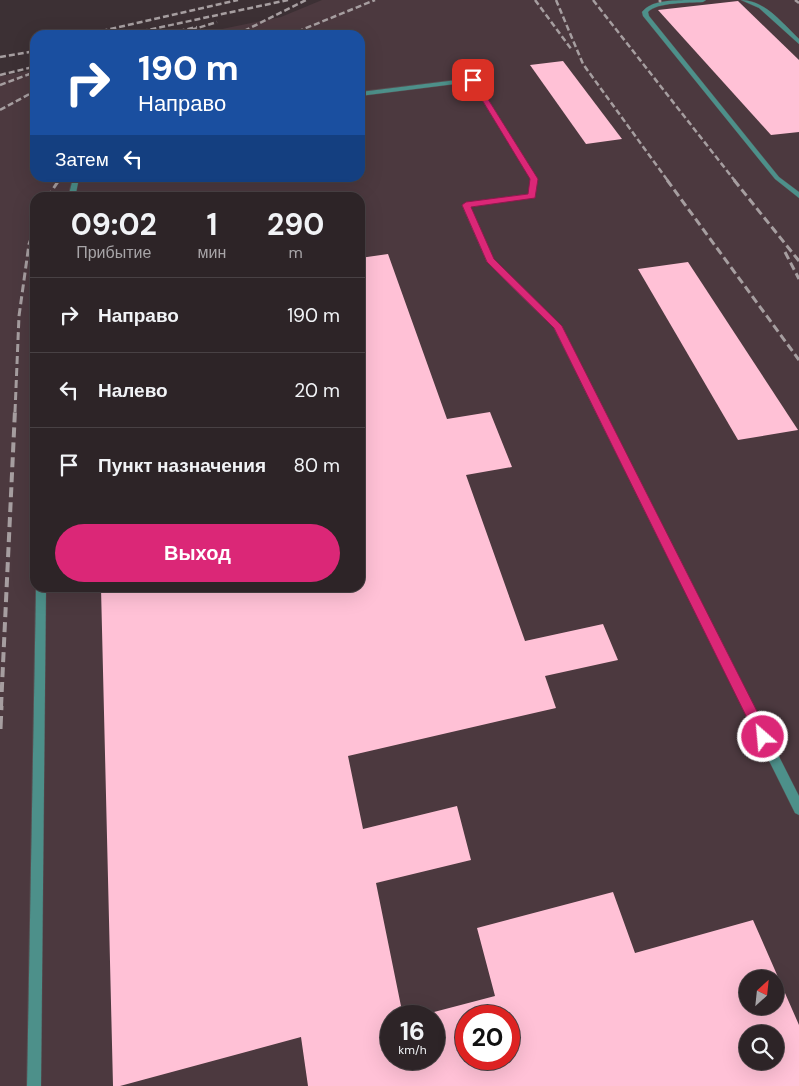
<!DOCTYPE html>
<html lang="ru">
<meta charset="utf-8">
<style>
body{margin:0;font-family:"DM Sans",sans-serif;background:#393033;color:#f1f3f6;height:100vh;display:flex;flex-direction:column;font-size:19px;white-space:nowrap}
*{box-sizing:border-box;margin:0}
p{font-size:16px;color:#a7a4a7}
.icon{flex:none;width:28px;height:28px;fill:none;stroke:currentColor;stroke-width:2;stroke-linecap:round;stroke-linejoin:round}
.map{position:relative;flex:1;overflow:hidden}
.side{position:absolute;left:30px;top:192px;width:335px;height:400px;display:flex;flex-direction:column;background:#2d2427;border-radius:15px;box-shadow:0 5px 20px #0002,0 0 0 1px #484144}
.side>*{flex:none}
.hud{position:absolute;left:30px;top:30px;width:335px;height:152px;border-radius:15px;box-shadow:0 5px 20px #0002,0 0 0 1px #484144;background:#1a4fa0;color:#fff;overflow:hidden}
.needle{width:32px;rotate:27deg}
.tools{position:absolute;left:739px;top:970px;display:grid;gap:10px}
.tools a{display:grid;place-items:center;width:45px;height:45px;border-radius:50%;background:#2d2427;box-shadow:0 5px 20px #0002,0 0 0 1px #484144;font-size:25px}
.speed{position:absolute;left:380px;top:1005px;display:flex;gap:10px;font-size:25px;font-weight:700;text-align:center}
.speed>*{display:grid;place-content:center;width:65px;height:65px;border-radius:50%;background:#2d2427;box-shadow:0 5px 20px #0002,0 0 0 1px #484144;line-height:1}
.speed small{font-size:12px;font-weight:400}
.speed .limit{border:8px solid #d22;background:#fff;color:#111}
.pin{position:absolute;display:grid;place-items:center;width:42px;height:42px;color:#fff;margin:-21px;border-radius:10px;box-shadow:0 2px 8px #0006}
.me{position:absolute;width:55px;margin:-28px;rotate:333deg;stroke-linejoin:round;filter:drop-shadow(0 0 4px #0008)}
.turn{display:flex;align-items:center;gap:18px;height:105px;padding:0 25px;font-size:22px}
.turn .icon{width:65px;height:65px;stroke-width:2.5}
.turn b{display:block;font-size:35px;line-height:42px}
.then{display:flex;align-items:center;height:48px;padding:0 25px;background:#0003;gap:10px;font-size:19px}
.eta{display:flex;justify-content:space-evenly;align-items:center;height:85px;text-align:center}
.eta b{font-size:30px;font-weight:700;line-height:35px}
.button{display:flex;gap:10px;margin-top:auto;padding:10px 25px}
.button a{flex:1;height:58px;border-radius:30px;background:#db2777;color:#fff;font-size:20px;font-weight:700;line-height:58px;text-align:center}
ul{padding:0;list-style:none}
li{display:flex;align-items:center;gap:15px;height:75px;padding:0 25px;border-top:1px solid #484144}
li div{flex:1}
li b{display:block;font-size:19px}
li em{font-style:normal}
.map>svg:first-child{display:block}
</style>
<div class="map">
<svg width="799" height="1086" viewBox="0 0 799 1086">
<rect width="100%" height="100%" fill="#3c3034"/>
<path fill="#4c393f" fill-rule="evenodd" d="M322,0H799V1086H0V76L35,70V178H360V35H193L281,17ZM35,198H360V588H35ZM748,979H775V1006H748ZM391,1016H434V1059H391ZM466,1016H509V1059H466ZM748,1034H775V1061H748Z"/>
<g fill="#ffc1d6" fill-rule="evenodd">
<polygon points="738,1 799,60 799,132 771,135 658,10"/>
<polygon points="563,61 622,139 586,144 530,65"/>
<path d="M388,254L447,419L490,412L512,467L466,475L525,641L603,624L618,660L545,676L556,708L348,756L363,829L457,806L471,860L376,883L403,1016H391V1059H434V1012L495,996L477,928L613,892L635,953L753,920L799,1025V1086H308L301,1037L120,1086H113L101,588H360V258ZM748,979H775V1006H748ZM466,1016H509V1059H466ZM748,1034H775V1061H748Z"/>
<polygon points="688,262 798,430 738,440 638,269"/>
</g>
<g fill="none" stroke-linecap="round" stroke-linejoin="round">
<defs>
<g id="service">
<path d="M684,0H706L703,2C689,3 657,2 648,12L649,16L779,177L799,192V198L775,179L643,16L642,12C652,0 670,1 684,0Z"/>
<path d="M741,0C765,0 783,24 799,39V44L759,8Z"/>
<polygon points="473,78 476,80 537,179 534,197 470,207 493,259 561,326 799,796 799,815 795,813 554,328 487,262 462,205 466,203 529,194 531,179 471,82 360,96 360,92"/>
<polygon points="73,178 79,178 75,198 68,198"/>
<polygon points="36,588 46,588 41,1086 27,1086"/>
</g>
</defs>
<use href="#service" stroke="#594e51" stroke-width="1"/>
<use href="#service" fill="#4d908a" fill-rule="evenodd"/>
<g stroke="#a69ea0" stroke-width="2.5" stroke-dasharray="6 3" stroke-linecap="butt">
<polyline points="535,0 572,50"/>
<polyline points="556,0 583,64 668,181"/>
<polyline points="593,0 735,181"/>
<polyline points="659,0 661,2"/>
<polyline points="795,0 799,3"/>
<polyline points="191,30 217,22"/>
<polyline points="84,35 238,0"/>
<polyline points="124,35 288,0"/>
<polyline points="161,35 197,27"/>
<polyline points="236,35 306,0"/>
<polyline points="289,35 375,0"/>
<polyline points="0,57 35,51"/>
<polyline points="0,75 33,67"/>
<polyline points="0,85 35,72"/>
<polyline points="0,110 35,91"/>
<polyline points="58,181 60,178"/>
</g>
<g stroke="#a69ea0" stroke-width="3" stroke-dasharray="8 4" stroke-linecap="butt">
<polyline points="667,180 799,360"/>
<polyline points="734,180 799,261"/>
<polyline points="47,198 59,180"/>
<polyline points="785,252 799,279"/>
<polyline points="15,412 19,316 29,244 35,228"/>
</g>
<polyline stroke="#a69ea0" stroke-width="4" stroke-dasharray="10 5" stroke-linecap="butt" points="1,707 15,410"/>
<polyline stroke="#a69ea0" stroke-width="5" stroke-dasharray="13 6" stroke-linecap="butt" points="0,729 1,706"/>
</g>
<polygon fill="#db2777" stroke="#8e194d" points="473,78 476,80 538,179 535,198 471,207 494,259 562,326 768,733 770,737 768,742 763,744 759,742 554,328 487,262 462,205 466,202 528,194 530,179 470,80"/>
</svg>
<div class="tools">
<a><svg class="needle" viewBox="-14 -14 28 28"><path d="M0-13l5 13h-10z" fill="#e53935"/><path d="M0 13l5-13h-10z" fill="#a7a4a7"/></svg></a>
<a><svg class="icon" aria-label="search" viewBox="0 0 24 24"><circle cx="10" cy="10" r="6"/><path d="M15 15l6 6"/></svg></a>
</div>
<div class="speed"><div>16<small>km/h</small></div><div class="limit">20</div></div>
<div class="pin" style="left:473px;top:80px;background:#d93025"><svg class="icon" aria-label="arrive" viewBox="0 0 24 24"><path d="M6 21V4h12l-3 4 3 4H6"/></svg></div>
<svg class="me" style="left:763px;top:737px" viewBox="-20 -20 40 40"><circle r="17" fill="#db2777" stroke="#fff" stroke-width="3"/><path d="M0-11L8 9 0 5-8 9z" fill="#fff"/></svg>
<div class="hud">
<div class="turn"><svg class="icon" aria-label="right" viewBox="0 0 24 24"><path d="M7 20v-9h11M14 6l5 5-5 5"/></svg><div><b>190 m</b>Направо</div></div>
<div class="then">Затем<svg class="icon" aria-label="left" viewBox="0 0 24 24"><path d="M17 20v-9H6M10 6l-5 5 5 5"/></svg></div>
</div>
<section class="side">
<div class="eta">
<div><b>09:02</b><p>Прибытие</p></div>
<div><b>1</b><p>мин</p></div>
<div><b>290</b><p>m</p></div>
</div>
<ul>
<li><svg class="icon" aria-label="right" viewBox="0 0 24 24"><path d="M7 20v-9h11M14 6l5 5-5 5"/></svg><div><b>Направо</b></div><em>190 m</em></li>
<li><svg class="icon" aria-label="left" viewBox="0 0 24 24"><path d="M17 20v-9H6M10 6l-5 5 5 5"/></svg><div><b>Налево</b></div><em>20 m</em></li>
<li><svg class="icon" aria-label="arrive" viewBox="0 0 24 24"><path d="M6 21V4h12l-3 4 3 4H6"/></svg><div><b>Пункт назначения</b></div><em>80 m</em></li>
</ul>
<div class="button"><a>Выход</a></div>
</section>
</div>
